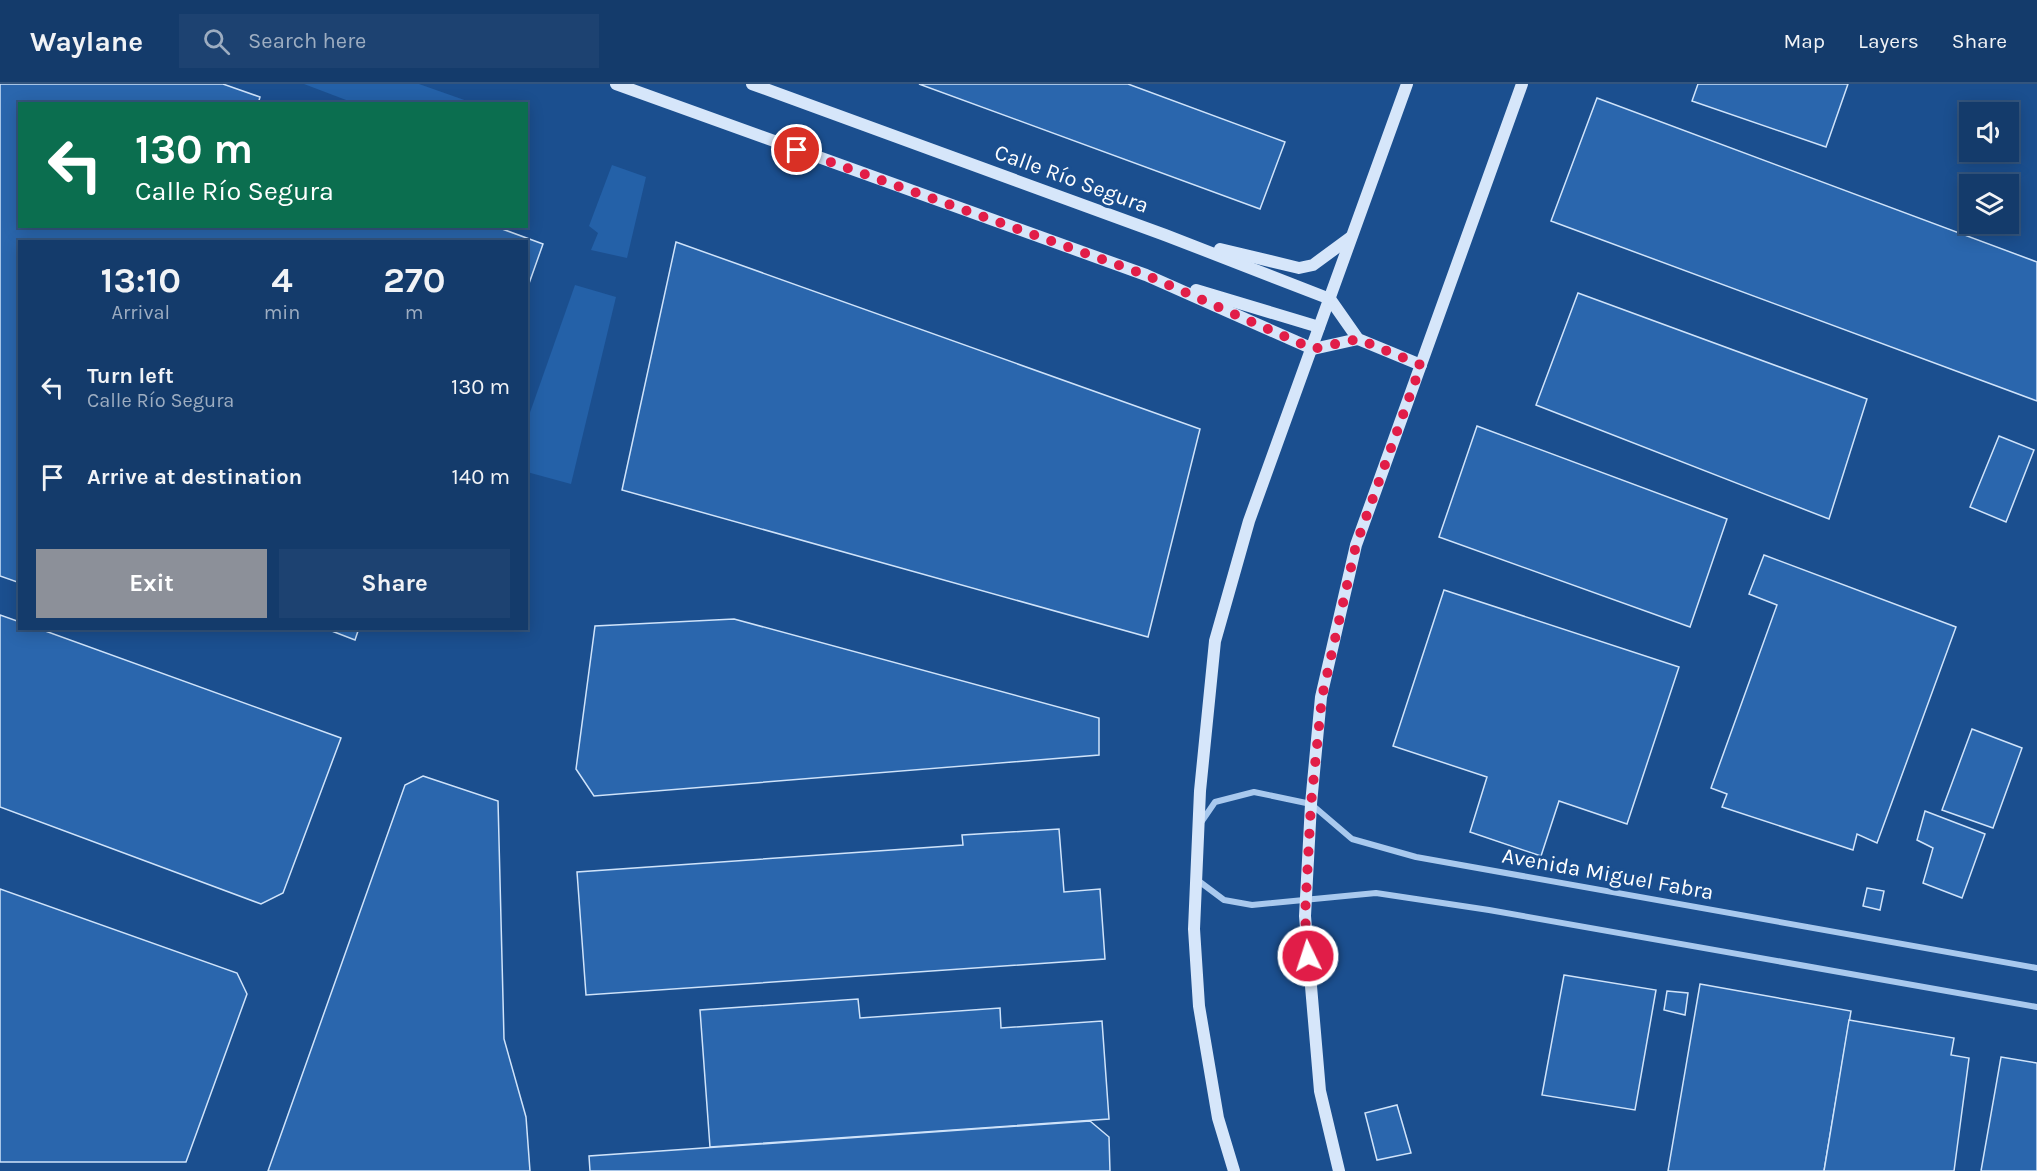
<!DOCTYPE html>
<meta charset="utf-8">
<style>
body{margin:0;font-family:Karla,sans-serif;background:#1d4271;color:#f1f3f6;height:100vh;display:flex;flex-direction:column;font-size:22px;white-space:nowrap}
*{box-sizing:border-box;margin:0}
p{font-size:20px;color:#9dadc1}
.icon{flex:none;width:33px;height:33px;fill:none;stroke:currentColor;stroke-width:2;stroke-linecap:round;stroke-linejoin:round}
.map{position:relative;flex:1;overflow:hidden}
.details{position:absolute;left:18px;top:156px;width:510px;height:390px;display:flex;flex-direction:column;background:#143b6b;border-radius:0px;box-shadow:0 3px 15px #0003,0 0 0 2px #33557e}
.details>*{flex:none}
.top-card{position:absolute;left:18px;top:18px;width:510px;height:126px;border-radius:0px;box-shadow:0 3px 15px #0003,0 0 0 2px #33557e;background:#0b6e4f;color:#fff;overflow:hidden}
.fabs{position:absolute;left:1959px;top:18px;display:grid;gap:12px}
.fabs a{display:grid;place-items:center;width:60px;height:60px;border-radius:0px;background:#143b6b;box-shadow:0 3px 15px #0003,0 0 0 2px #33557e;font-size:30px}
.pin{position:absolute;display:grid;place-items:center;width:51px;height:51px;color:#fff;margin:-26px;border:3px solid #fff;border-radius:50%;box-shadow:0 2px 6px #0007}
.me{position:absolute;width:66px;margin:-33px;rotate:356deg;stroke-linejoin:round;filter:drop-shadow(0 0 4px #0008)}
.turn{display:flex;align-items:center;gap:21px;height:126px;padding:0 18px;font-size:27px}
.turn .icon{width:78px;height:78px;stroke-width:2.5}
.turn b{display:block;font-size:42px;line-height:51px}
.eta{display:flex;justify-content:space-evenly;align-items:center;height:102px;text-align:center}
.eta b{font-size:36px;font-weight:700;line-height:42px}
.button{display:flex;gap:12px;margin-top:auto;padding:12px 18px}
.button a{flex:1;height:69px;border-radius:0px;background:#8c9099;color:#fff;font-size:24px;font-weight:700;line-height:69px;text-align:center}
.button a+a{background:#1d4271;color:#f1f3f6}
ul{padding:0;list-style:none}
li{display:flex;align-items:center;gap:18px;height:90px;padding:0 18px}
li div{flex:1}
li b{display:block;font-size:22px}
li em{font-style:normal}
header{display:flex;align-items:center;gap:36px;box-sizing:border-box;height:84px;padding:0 30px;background:#143b6b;border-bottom:2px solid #33557e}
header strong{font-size:28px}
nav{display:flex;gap:33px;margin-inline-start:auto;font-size:21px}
.search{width:420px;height:54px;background:#1d4271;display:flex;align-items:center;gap:15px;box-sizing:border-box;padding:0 21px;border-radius:0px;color:#9dadc1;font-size:22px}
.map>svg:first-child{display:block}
</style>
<header>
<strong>Waylane</strong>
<div class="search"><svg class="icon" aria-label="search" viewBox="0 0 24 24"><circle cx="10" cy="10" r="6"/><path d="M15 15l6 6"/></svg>Search here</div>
<nav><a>Map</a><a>Layers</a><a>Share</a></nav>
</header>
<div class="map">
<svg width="2037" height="1087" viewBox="0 0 2037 1087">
<rect width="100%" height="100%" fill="#1b4f8f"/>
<g fill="#2461a8">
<polygon points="304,0 419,0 470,18 354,19"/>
<polygon points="612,81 646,93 627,174 591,166 598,149 589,142"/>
<polygon points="575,201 616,213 571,400 527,388 527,337"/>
</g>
<g fill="#2a66ad" stroke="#cfe3fa" stroke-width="1.5">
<polygon points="0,0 223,0 260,13 258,20 20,20 20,142 494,142 543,160 526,208 526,158 20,158 20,499 0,492"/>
<polygon points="919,0 1128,0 1285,58 1260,125"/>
<polygon points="1698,0 1848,0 1826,63 1692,17"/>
<polygon points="1597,14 2037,178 2037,317 1551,137"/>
<polygon points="676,158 1200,345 1148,553 622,406"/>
<polygon points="1578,209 1867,315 1829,435 1536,321"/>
<polygon points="1477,342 1727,435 1690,543 1439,453"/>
<polygon points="1999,352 2034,366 2006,438 1970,423"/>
<polygon points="1764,471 1956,543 1877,759 1857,750 1853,766 1722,723 1727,710 1711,704 1777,521 1749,510"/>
<polygon points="1444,506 1679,583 1627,740 1559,717 1541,772 1470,748 1487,693 1393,662"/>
<polygon points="0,531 20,538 20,544 37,544 341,654 283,809 261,820 0,723"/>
<polygon points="734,535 1099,634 1099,671 594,712 576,685 595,542"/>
<polygon points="324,544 359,544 355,556"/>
<polygon points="1972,645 2022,664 1993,744 1942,726"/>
<polygon points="423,692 498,717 504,955 526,1033 530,1087 268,1087 405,701"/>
<polygon points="1925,727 1985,750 1962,814 1923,799 1933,764 1917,756"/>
<polygon points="1059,745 1064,808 1100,805 1105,875 586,911 577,788 963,761 962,751"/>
<polygon points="1867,804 1884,807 1880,826 1863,822"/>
<polygon points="0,805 237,889 247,910 186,1078 0,1078"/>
<polygon points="1564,891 1656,906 1635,1026 1542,1011"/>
<polygon points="1700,900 1851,927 1824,1087 1668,1087"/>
<polygon points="1667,907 1688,909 1685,931 1664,926"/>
<polygon points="858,915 860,934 1000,924 1001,944 1102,937 1109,1035 710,1063 700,926"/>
<polygon points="1849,936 1954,954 1951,971 1969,974 1954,1087 1824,1087"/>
<polygon points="2001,973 2037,979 2037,1087 1981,1087"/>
<polygon points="1397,1021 1411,1069 1377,1076 1365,1029"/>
<polygon points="1090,1037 1109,1053 1110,1087 590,1087 589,1072"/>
</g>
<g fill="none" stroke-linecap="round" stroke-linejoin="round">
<g stroke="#a9c9ee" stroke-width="6">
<polyline points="1202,737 1215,718 1254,708 1311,720 1352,755 1416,773 2037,884"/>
<polyline points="1196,795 1224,816 1252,821 1376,809 1489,826 2037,923"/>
</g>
<g stroke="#d6e6fa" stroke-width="12">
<polyline points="616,0 1146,191 1313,265 1358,255"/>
<polyline points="752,0 1165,151 1330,215 1358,255 1421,281"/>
<polyline points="1220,165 1299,184 1313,181 1351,153"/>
<polyline points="1196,206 1319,243"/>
<polyline points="1234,1087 1218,1034 1199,922 1194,845 1200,707 1215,557 1249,437 1407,0"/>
<polyline points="1339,1087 1320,1007 1305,832 1311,720 1321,613 1356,461 1522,0"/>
</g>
</g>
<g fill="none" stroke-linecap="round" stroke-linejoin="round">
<polyline stroke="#e11d48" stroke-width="10" stroke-dasharray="0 18" points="797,66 1146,191 1313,265 1358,255 1421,281 1356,461 1322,613 1311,720 1305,832 1308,872"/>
</g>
<g text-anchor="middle" stroke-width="6" stroke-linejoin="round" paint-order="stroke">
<g font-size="22" fill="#fff" stroke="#1b4f8f">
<text transform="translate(1072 94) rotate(20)" y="8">Calle Río Segura</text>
<text transform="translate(1608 789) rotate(10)" y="8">Avenida Miguel Fabra</text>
</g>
</g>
</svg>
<div class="fabs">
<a><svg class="icon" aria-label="sound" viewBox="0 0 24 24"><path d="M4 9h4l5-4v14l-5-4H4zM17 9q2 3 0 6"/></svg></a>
<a><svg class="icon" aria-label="layers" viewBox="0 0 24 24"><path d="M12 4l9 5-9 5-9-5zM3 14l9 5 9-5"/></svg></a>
</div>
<div class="pin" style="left:797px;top:66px;background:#d93025"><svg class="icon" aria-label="arrive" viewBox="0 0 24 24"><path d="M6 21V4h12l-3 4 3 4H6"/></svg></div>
<svg class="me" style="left:1308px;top:872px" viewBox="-20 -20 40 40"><circle r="17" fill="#e11d48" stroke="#fff" stroke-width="3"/><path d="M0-11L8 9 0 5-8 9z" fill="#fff"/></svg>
<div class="top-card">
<div class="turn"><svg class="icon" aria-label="left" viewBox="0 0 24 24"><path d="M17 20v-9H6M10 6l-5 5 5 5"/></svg><div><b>130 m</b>Calle Río Segura</div></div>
</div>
<section class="details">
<div class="eta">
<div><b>13:10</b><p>Arrival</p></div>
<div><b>4</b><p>min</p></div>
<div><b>270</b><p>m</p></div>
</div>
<ul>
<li><svg class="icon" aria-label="left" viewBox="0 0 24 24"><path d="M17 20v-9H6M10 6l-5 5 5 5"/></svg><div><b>Turn left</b><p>Calle Río Segura</p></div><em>130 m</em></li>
<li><svg class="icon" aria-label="arrive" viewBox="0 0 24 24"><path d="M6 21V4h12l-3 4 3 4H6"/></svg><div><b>Arrive at destination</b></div><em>140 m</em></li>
</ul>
<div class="button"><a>Exit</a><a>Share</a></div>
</section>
</div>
